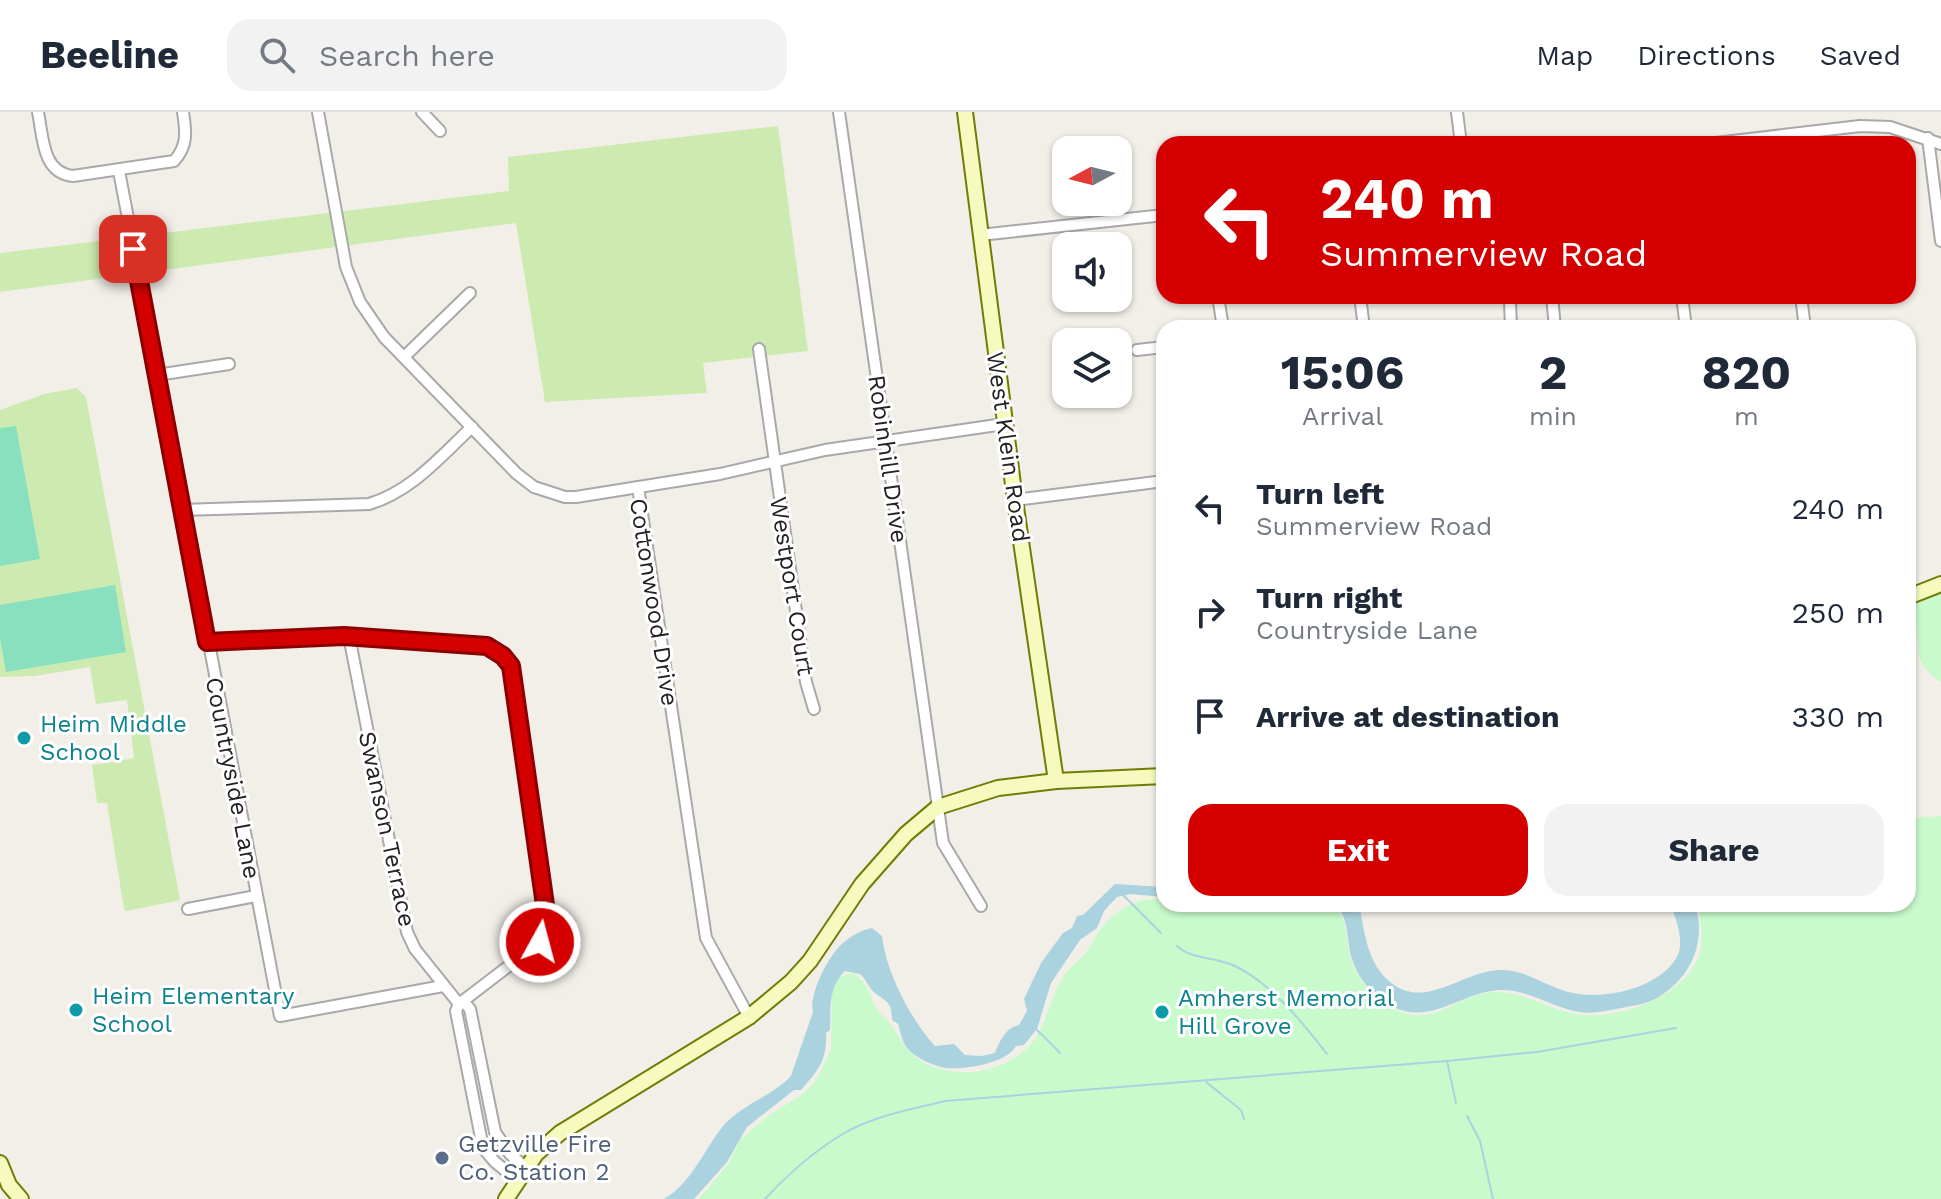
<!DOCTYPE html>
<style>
body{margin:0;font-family:"Work Sans",sans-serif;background:#f2f2f3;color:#1f2937;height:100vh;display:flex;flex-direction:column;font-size:30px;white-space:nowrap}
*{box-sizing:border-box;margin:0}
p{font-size:26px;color:#747a83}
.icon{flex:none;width:44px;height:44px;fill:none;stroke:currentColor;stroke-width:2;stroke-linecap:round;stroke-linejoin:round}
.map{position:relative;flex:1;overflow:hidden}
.sheet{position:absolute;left:1156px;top:208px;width:760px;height:592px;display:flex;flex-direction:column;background:#fff;border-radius:24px;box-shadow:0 2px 6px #0004}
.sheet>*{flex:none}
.hud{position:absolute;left:1156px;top:24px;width:760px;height:168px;border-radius:24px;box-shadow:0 2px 6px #0004;background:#d40000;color:#fff;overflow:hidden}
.needle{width:52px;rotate:263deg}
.controls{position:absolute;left:1052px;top:24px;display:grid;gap:16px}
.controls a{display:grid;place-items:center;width:80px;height:80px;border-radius:16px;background:#fff;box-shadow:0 2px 6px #0004;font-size:40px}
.pin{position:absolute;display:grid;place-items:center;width:68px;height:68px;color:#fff;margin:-34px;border-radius:16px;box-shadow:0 4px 12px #0006}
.me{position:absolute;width:88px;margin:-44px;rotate:7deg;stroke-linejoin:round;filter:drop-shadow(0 0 6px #0008)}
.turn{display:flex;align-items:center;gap:28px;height:168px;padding:0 32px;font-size:36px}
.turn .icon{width:104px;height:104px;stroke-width:2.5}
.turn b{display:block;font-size:56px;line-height:68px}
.eta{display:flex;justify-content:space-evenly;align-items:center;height:136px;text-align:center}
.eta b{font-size:48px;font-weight:700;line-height:56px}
.button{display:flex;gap:16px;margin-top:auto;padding:16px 32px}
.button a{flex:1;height:92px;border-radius:24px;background:#d40000;color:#fff;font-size:32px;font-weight:700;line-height:92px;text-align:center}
.button a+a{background:#f2f2f3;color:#1f2937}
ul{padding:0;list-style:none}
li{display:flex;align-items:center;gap:24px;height:104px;padding:0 32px}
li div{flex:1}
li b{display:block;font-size:30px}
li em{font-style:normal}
header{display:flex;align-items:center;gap:48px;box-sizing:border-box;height:112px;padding:0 40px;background:#fff;border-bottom:2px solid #e0e1e3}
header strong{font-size:38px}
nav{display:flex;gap:44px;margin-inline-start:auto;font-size:28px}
.search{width:560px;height:72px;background:#f2f2f3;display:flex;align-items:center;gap:20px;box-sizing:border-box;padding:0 28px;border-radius:24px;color:#747a83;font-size:30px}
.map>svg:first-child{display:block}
</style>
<header>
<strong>Beeline</strong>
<div class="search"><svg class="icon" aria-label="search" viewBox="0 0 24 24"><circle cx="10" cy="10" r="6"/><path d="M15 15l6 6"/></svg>Search here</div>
<nav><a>Map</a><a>Directions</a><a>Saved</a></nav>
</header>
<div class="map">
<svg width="1941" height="1087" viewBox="0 0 1941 1087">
<rect width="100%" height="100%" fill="#f2efe9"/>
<g fill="#cdebb0">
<polygon points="778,14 808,239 703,251 707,281 545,290 516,111 0,180 0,141 509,79 508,45"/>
<polygon points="77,276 86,285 180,788 127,799 124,797 107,691 97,691 92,653 134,646 127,588 96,592 90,555 35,564 0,565 0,298 44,282"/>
</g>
<g fill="#c8facc">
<path d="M1941,479V570C1911,549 1921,541 1916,511C1914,505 1911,498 1910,492Z"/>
<path d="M1941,704V1087H699L729,1051L740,1028L769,1003L802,983L816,969L831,937L832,883L826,875L842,864L853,861C868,871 869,881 876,896C880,903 888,907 892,914C903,931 910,945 929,953C964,969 1012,958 1035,927C1047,910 1051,884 1063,865C1070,855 1081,847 1088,838C1092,833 1093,827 1097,822C1111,801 1138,782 1164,788V792H1335C1347,808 1346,825 1350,844C1354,863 1370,881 1386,892C1433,923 1455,880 1496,880C1528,880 1553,901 1584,903C1624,906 1682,885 1698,846C1705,830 1700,809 1698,792H1908V706Z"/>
</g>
<g fill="#88e0be">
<polygon points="16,314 40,447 0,454 0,316"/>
<polygon points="115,473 126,540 6,560 0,526 0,493"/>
</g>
<g fill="#aad3df">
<path d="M1115,772L1164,775V785L1130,782L1117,785L1104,799L1097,816L1080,828L1051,871L1037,917L1024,933L1016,934C1007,951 965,958 946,956C936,955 919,947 911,940C902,932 901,922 898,912L892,908C892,889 886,890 874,880C869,876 866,867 860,862L845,859C828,875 831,896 830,918L826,921C827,949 819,957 801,978H794L747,1015L727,1050L694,1087H664C692,1071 704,1037 724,1013C743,992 772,984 791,964L813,900C808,884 829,842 843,831C851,824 861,818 872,816L882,824C886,860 911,908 935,934L954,932L965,943L982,944L995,941C1000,929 1005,916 1019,913L1027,899L1024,887L1041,851L1063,821L1072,816L1077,804L1083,803Z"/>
<path d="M1336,792H1359C1365,822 1367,854 1394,873C1429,897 1466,856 1504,858C1528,859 1549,876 1573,881C1606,888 1659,876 1677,845C1685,830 1676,806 1670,792H1695C1707,830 1691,866 1657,886C1645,893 1630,894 1616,897C1605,899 1592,902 1580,900C1554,896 1531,879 1504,878C1464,877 1434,914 1393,895C1376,887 1359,868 1353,850C1346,831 1350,808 1336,792Z"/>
</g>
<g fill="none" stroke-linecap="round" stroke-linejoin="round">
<g stroke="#aad3df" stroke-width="2">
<polyline points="1122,782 1161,821"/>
<path d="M1177,834C1191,847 1213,845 1230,852C1268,867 1303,911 1327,942"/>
<polyline points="1036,917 1060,941"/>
<polyline points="1447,949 1456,991"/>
<polyline points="1206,970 1241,998 1244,1007"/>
<polyline points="1467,1004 1480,1029 1493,1087"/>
<path d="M765,1087C788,1062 818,1036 848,1019C878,1003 913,997 945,989L1447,949L1537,940L1676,916"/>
</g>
<defs>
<g id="street">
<path d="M38,0C43,25 42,61 73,64L174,49C188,34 186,19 183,0"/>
<polyline points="318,0 346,155 360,190 384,225 516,361 534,375 565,385 576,385 720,362 825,338 1004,312"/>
<polyline points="422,0 440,19"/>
<polyline points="839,0 943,731 981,794"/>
<polyline points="1457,0 1461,32"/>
<polyline points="1928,26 1941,129"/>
<polyline points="1707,32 1860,14 1890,15 1941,32"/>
<polyline points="119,59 280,904 443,874"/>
<polyline points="980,123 1164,103"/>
<polyline points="1218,184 1223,216"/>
<polyline points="1360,184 1364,216"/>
<polyline points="1552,184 1555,216"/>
<polyline points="1682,184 1686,216"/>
<polyline points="1801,184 1805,216"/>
<polyline points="1511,216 1510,189 1516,184"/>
<polyline points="759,237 806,570 814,597"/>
<polyline points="1137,238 1164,235"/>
<polyline points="404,245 470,181"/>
<polyline points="157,263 229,252"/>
<polyline points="638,375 706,826 749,905"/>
<polyline points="1015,388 1164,369"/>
<path d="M182,398L369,392C412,379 440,345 472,315"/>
<polyline points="349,524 407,820 415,837 459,892"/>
<polyline points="207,530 344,524 487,534 497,539 509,550 547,807 540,830 459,892"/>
<polyline points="188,797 256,784"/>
<polyline points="463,889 470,897 495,1020 510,1042 525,1055"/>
<polyline points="459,892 456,899 483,1036 495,1050 517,1068"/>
</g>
<g id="secondary">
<polyline points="965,0 1015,388 1056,669"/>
<polyline points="1908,485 1941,472"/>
<polyline points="0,1051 9,1073 21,1087"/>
<polyline points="506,1087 536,1042 560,1021 749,905 791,870 810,849 862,772 906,722 938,695 998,676 1056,669 1164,664"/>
</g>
</defs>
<use href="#street" stroke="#a9a9a9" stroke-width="14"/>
<use href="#secondary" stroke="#707d05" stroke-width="18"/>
<use href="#street" stroke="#fff" stroke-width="10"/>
<use href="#secondary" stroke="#f7fabf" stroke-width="14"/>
</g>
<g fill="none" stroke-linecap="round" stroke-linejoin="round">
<defs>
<polyline id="route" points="133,137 207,530 344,524 487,534 503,544 511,554 547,807 540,830"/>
</defs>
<use href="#route" stroke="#8a0000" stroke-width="20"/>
<use href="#route" stroke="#d40000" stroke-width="14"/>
</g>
<g fill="#0f9aa8" stroke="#fff" stroke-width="3">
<circle cx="24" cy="626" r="8"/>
<circle cx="76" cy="898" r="8"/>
<circle cx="1162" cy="900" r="8"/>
</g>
<circle fill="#5c6f8a" stroke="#fff" stroke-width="3" cx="442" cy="1046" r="8"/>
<g text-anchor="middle" stroke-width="6" stroke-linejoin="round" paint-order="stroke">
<g font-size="24" fill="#222" stroke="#fff">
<text transform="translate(1008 335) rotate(82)" y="8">West Klein Road</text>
<text transform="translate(888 347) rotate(82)" y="8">Robinhill Drive</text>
<text transform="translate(792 474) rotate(81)" y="8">Westport Court</text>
<text transform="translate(654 490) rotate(81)" y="8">Cottonwood Drive</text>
<text transform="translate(233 666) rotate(79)" y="8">Countryside Lane</text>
<text transform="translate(387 717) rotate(78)" y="8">Swanson Terrace</text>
</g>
<g font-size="24" fill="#0d838f" stroke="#fff" text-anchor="start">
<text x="40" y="620">Heim Middle<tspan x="40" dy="28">School</tspan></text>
<text x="92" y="892">Heim Elementary<tspan x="92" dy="28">School</tspan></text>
<text x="1178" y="894">Amherst Memorial<tspan x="1178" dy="28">Hill Grove</tspan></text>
</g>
<g font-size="24" fill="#4e5e75" stroke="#fff" text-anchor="start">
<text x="458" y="1040">Getzville Fire<tspan x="458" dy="28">Co. Station 2</tspan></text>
</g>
</g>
</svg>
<div class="controls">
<a><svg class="needle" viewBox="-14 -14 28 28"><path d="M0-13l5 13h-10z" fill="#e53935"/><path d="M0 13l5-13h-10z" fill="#747a83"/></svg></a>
<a><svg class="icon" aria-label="sound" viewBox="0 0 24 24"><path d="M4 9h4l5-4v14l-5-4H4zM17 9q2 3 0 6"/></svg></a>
<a><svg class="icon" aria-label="layers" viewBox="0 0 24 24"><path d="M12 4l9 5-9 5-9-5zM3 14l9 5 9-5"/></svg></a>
</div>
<div class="pin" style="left:133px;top:137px;background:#d93025"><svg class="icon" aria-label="arrive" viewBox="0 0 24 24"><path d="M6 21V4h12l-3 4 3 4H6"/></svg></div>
<svg class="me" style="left:540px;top:830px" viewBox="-20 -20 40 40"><circle r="17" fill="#d40000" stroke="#fff" stroke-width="3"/><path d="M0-11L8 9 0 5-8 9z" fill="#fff"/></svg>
<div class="hud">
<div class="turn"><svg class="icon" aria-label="left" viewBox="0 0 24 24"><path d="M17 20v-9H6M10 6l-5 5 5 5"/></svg><div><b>240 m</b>Summerview Road</div></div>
</div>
<section class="sheet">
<div class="eta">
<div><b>15:06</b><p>Arrival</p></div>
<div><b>2</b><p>min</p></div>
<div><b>820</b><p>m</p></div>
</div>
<ul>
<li><svg class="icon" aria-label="left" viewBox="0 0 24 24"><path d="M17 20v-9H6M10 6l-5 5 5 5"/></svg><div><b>Turn left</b><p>Summerview Road</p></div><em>240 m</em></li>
<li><svg class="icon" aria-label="right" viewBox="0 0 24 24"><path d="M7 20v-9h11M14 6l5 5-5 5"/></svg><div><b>Turn right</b><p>Countryside Lane</p></div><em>250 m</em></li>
<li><svg class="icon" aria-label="arrive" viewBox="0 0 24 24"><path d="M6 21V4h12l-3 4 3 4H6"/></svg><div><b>Arrive at destination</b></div><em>330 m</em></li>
</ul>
<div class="button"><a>Exit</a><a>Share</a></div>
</section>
</div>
